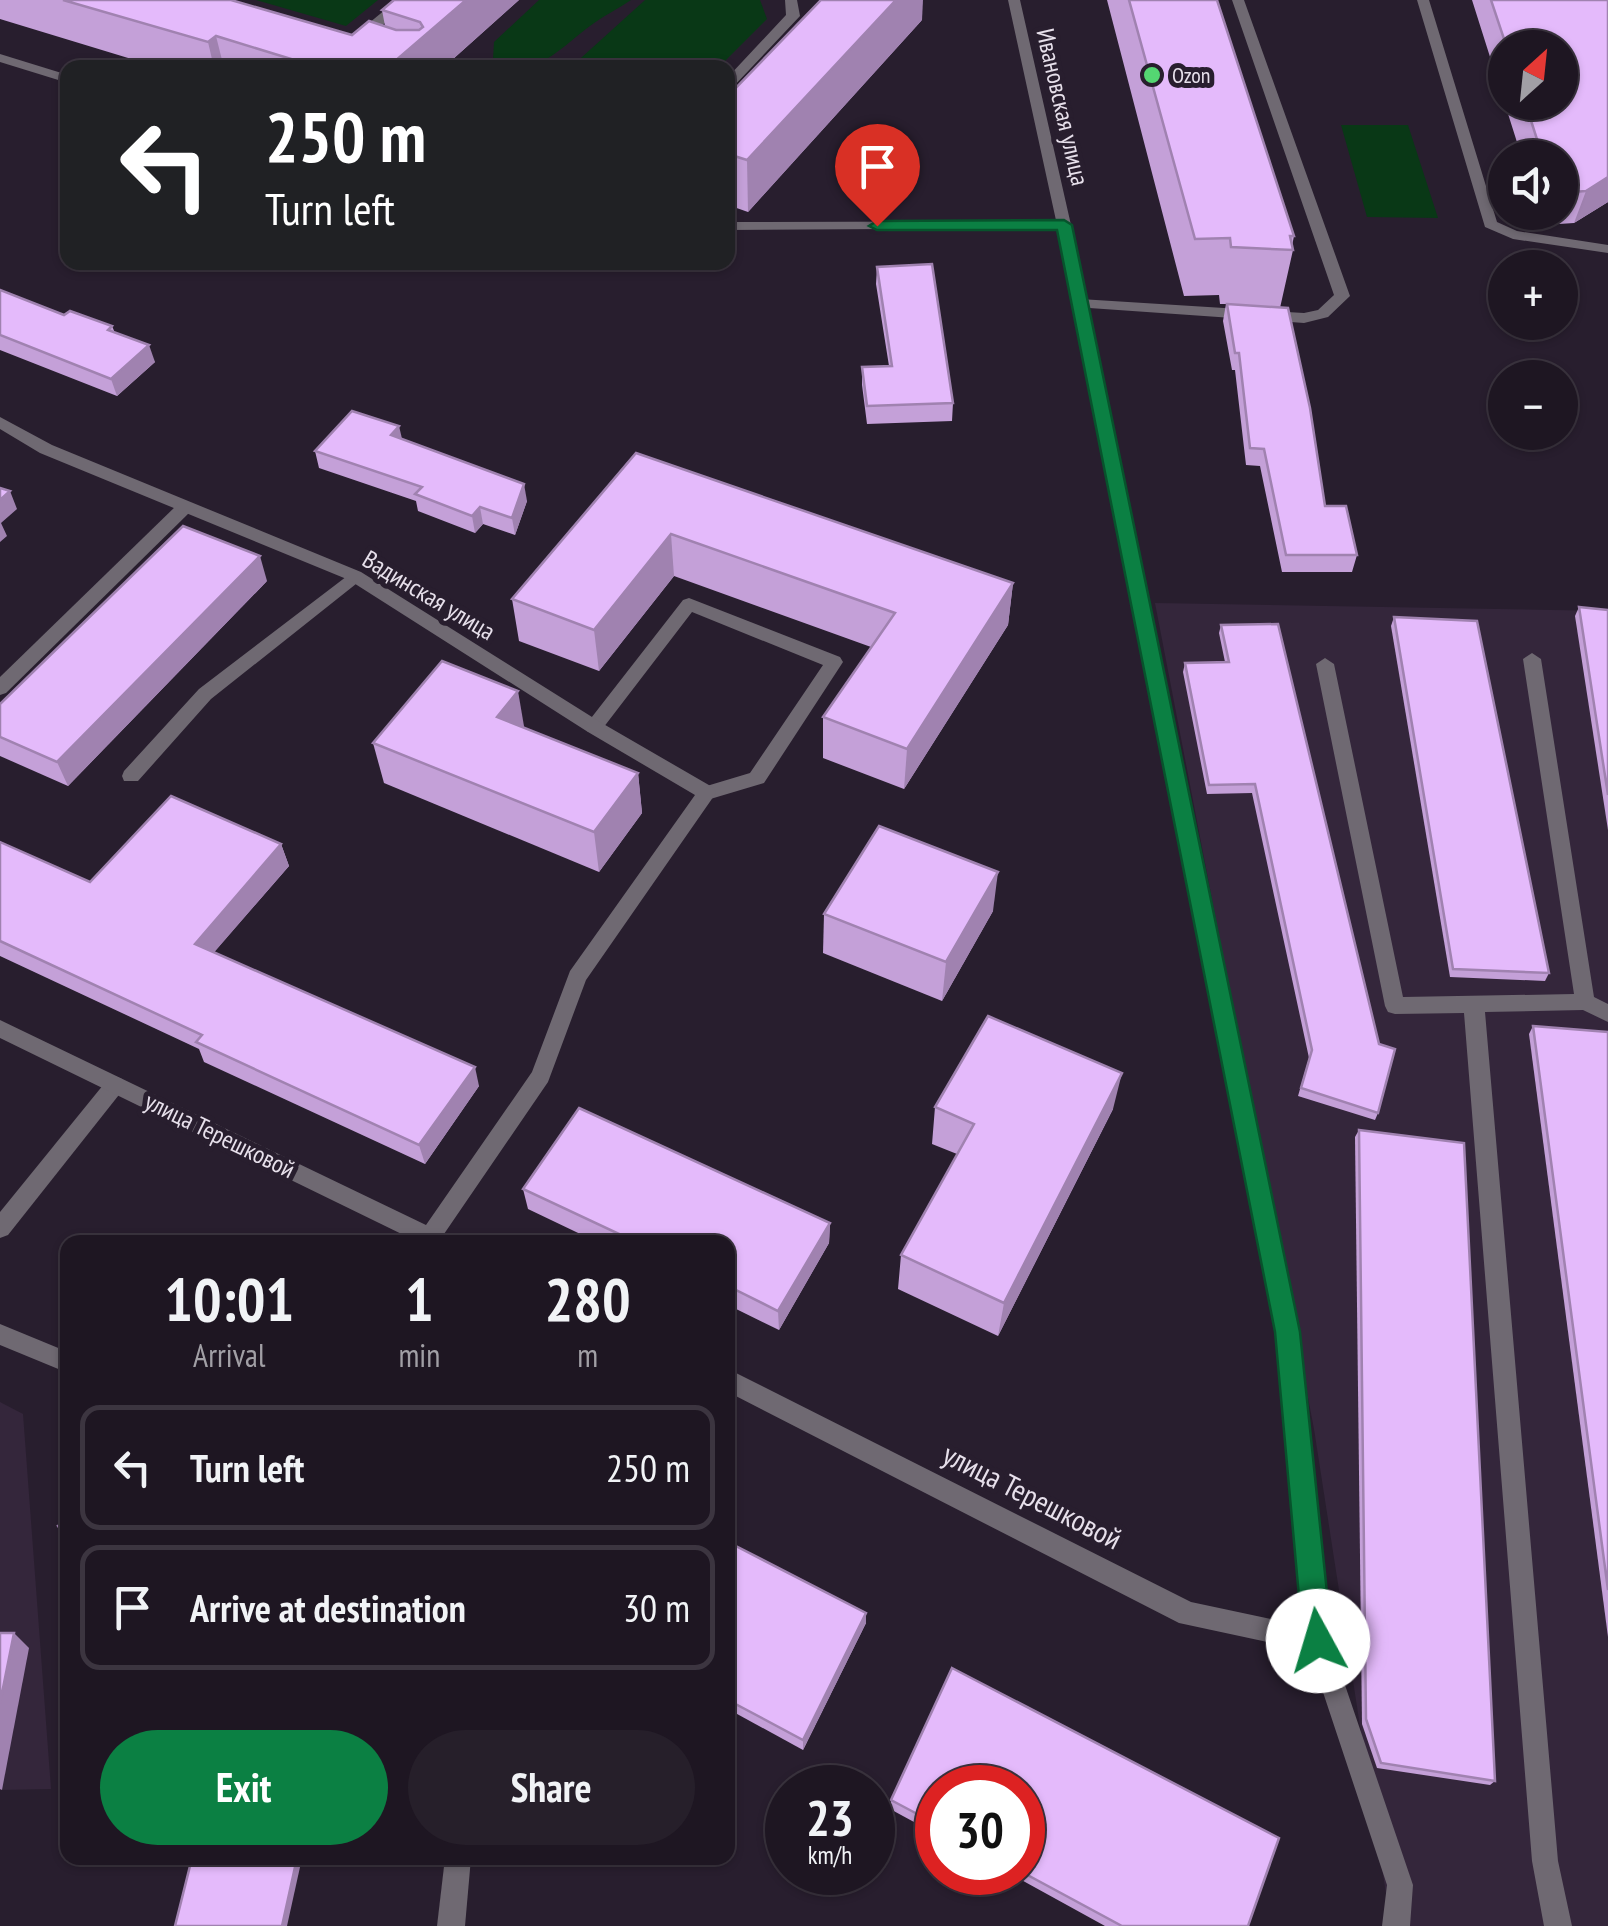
<!DOCTYPE html>
<meta charset="utf-8">
<style>
body{margin:0;font-family:"PT Sans Narrow",sans-serif;background:#261f2a;color:#f1f3f6;height:100vh;display:flex;flex-direction:column;font-size:38px;white-space:nowrap}
*{box-sizing:border-box;margin:0}
p{font-size:32px;color:#a19fa5}
.icon{flex:none;width:55px;height:55px;fill:none;stroke:currentColor;stroke-width:2;stroke-linecap:round;stroke-linejoin:round}
.map{position:relative;flex:1;overflow:hidden}
.panel{position:absolute;left:60px;top:1235px;width:675px;height:630px;display:flex;flex-direction:column;background:#1e1622;border-radius:20px;box-shadow:0 2px 8px #0004,0 0 0 2px #3c3540}
.panel>*{flex:none}
.guide{position:absolute;left:60px;top:60px;width:675px;height:210px;border-radius:20px;box-shadow:0 2px 8px #0004,0 0 0 2px #3c3540;background:#202124;color:#fff;overflow:hidden}
.needle{width:65px;rotate:27deg}
.fabs{position:absolute;left:1488px;top:30px;display:grid;gap:20px}
.fabs a{display:grid;place-items:center;width:90px;height:90px;border-radius:50%;background:#1e1622;box-shadow:0 2px 8px #0004,0 0 0 2px #3c3540;font-size:50px}
.speed{position:absolute;left:765px;top:1765px;display:flex;gap:20px;font-size:50px;font-weight:700;text-align:center}
.speed>*{display:grid;place-content:center;width:130px;height:130px;border-radius:50%;background:#1e1622;box-shadow:0 2px 8px #0004,0 0 0 2px #3c3540;line-height:1}
.speed small{font-size:25px;font-weight:400}
.speed .limit{border:15px solid #d22;background:#fff;color:#111}
.pin{position:absolute;display:grid;place-items:center;width:85px;height:85px;color:#fff;margin:-102px -42px;border-radius:50% 50% 50% 0;rotate:-45deg;box-shadow:0 0 10px #0007}
.pin .icon{rotate:45deg}
.me{position:absolute;width:110px;margin:-55px;rotate:354deg;stroke-linejoin:round;filter:drop-shadow(0 0 8px #0008)}
.turn{display:flex;align-items:center;gap:35px;height:210px;padding:0 40px;font-size:45px}
.turn .icon{width:130px;height:130px;stroke-width:2.5}
.turn b{display:block;font-size:70px;line-height:85px}
.eta{display:flex;justify-content:space-evenly;align-items:center;height:170px;text-align:center}
.eta b{font-size:60px;font-weight:700;line-height:70px}
.button{display:flex;gap:20px;margin-top:auto;padding:20px 40px}
.button a{flex:1;height:115px;border-radius:60px;background:#0b8043;color:#fff;font-size:40px;font-weight:700;line-height:115px;text-align:center}
.button a+a{background:#261f2a;color:#f1f3f6}
ul{padding:0;list-style:none}
li{display:flex;align-items:center;gap:30px;height:125px;margin:0 20px 15px;padding:0 20px;border:5px solid #3c3540;border-radius:20px}
li div{flex:1}
li b{display:block;font-size:38px}
li em{font-style:normal}
.map>svg:first-child{display:block}
</style>
<div class="map">
<svg width="1608" height="1926" viewBox="0 0 1608 1926">
<rect width="100%" height="100%" fill="#281e2e"/>
<g fill="#34263b">
<polygon points="1155,603 1608,611 1608,1926 1391,1926 1314,1429"/>
<polygon points="0,1402 23,1414 51,1789 0,1790"/>
</g>
<g fill="#093816">
<polygon points="256,0 378,0 346,26"/>
<path d="M539,0H631C618,9 603,16 590,26C562,46 531,85 493,59L494,42Z"/>
<polygon points="645,0 760,0 767,19 719,67 571,67"/>
<polygon points="1341,125 1408,125 1438,218 1367,217"/>
</g>
<g fill="none" stroke-linecap="round" stroke-linejoin="round">
<g fill="#6f6972" fill-rule="evenodd">
<polygon points="397,0 411,0 362,43 352,43 352,37"/>
<polygon points="785,0 797,0 800,16 733,87 728,88 728,77 786,15"/>
<polygon points="1232,0 1244,0 1350,296 1328,317 1304,323 1075,307 1072,304 1080,299 1304,313 1318,310 1334,295"/>
<polygon points="1417,0 1429,0 1497,222 1517,231 1608,245 1608,253 1513,239 1485,227"/>
<polygon points="0,54 68,75 68,83 0,62"/>
<polygon points="1064,221 1071,225 1069,228 728,230 728,222"/>
<polygon points="184,502 190,504 190,512 6,693 0,695 0,677 178,504"/>
<polygon points="355,570 364,576 361,580 211,699 138,781 124,781 122,776 124,771 199,689"/>
<polygon points="689,598 840,657 843,662 764,783 707,800 700,798 698,793 700,788 750,773 823,665 692,612 600,732 588,732 585,727 588,722 683,600"/>
<polygon points="1532,653 1541,659 1594,997 1608,1004 1608,1022 1583,1010 1485,1012 1558,1861 1572,1926 1544,1926 1532,1861 1464,1013 1395,1014 1388,1012 1385,1006 1316,664 1325,658 1334,664 1403,997 1574,994 1523,659"/>
<polygon points="115,1076 122,1079 125,1085 122,1091 8,1235 0,1238 0,1212 108,1079"/>
<polygon points="0,1324 68,1352 68,1373 0,1345"/>
<polygon points="1318,1629 1327,1632 1330,1641 1413,1885 1410,1926 1382,1926 1387,1885 1306,1641 1309,1632"/>
<polygon points="445,1858 471,1858 465,1926 437,1926"/>
</g>
<g fill="#6f6972" fill-rule="evenodd">
<polygon points="1008,0 1020,0 1071,225 1298,1332 1330,1641 1327,1650 1318,1653 1179,1623 728,1392 728,1369 1191,1602 1304,1626 1276,1332 1057,225"/>
<polygon points="0,417 52,445 361,572 600,722 714,788 716,793 586,980 548,1082 444,1234 450,1242 418,1242 0,1038 0,1020 426,1225 532,1072 570,971 695,795 588,732 349,580 40,453 0,429"/>
</g>
</g>
<g fill="#c4a0d8" fill-rule="evenodd">
<polygon points="0,0 231,0 352,35 385,26 382,10 519,0 443,68 161,68 0,19"/>
<polygon points="1107,0 1217,0 1294,236 1292,246 1293,250 1280,308 1325,506 1357,555 1352,572 1282,572 1260,466 1246,465 1235,370 1232,370 1223,321 1226,304 1220,304 1219,295 1184,296"/>
<path d="M1472,0H1608V202L1574,223L1544,225L1540,212H1560V158H1522ZM1505,48H1560V102H1505Z"/>
<polygon points="922,20 748,212 728,205 728,96"/>
<polygon points="877,267 953,403 952,421 867,424 862,385 862,367 889,366 876,284"/>
<polygon points="0,290 64,315 112,326 115,333 155,362 117,396 0,350"/>
<polygon points="402,439 527,501 515,535 483,524 475,533 418,511 416,501 319,468 315,451"/>
<polygon points="636,453 1013,583 1008,625 904,789 823,758 823,717 871,647 674,576 599,671 519,641 512,599"/>
<polygon points="267,581 68,786 0,756 0,704"/>
<polygon points="1579,607 1608,610 1608,830 1575,616"/>
<polygon points="1394,617 1549,973 1545,981 1450,977 1391,626"/>
<polygon points="1221,625 1378,1113 1375,1120 1298,1096 1309,1058 1252,793 1207,794 1183,672 1185,663 1225,662 1219,633"/>
<polygon points="525,728 638,773 642,813 599,872 384,783 373,743"/>
<polygon points="0,842 90,882 281,844 289,866 214,952 479,1086 425,1164 204,1062 199,1049 0,956"/>
<polygon points="993,911 942,1001 823,953 824,914"/>
<polygon points="1533,1026 1608,1032 1608,1637 1529,1034"/>
<polygon points="935,1107 1113,1109 998,1336 898,1289 901,1255 957,1154 932,1144"/>
<polygon points="1359,1130 1495,1781 1490,1785 1377,1768 1362,1724 1355,1137"/>
<polygon points="523,1189 830,1223 829,1243 779,1330 728,1305 728,1242 597,1242 528,1209"/>
<polygon points="728,1542 866,1623 803,1750 728,1709"/>
<polygon points="952,1668 1279,1838 1248,1926 1105,1926 1007,1872 1022,1872 1022,1788 938,1788 938,1835 890,1809 891,1800"/>
</g>
<g fill="#a082b0">
<polygon points="466,0 519,0 443,68 387,68"/>
<polygon points="896,0 923,0 922,20 748,212 747,160"/>
<polygon points="216,36 224,68 214,68 208,42"/>
<polygon points="1608,177 1608,202 1574,223 1586,191"/>
<polygon points="149,345 155,362 117,396 111,379"/>
<polygon points="399,426 403,443 391,435"/>
<polygon points="524,484 527,501 515,535 512,518"/>
<polygon points="10,491 17,509 1,523 7,536 0,542 0,500"/>
<polygon points="480,507 483,524 475,533 472,516"/>
<polygon points="671,534 674,576 599,671 594,630"/>
<polygon points="260,556 267,581 68,786 57,762"/>
<polygon points="1013,583 1008,625 904,789 907,749"/>
<polygon points="518,691 525,732 497,717"/>
<polygon points="638,773 642,813 599,872 594,832"/>
<polygon points="281,844 289,866 204,964 195,944"/>
<polygon points="998,872 993,911 942,1001 946,962"/>
<polygon points="475,1067 479,1086 425,1164 419,1145"/>
<polygon points="1122,1073 1113,1109 998,1336 1004,1303"/>
<polygon points="830,1223 829,1243 779,1330 778,1311"/>
<polygon points="866,1613 866,1623 803,1750 803,1740"/>
<polygon points="14,1633 29,1648 2,1790 0,1789 0,1703"/>
<polygon points="297,1858 302,1858 287,1926 282,1926"/>
</g>
<g fill="#e4bafb" stroke="#a082b0" stroke-width="2.5">
<polygon points="63,0 231,0 352,35 369,21 396,30 419,30 423,27 420,22 382,10 394,0 466,0 387,68 308,68 311,65 216,36 208,42"/>
<polygon points="821,0 896,0 747,160 728,154 728,96"/>
<polygon points="1129,0 1217,0 1294,236 1290,236 1293,250 1231,247 1230,238 1195,239"/>
<polygon points="1491,0 1608,0 1608,177 1586,191 1560,193 1560,158 1543,158 1525,102 1560,102 1560,48 1507,48"/>
<polygon points="932,264 953,403 867,406 862,367 892,366 877,267"/>
<polygon points="0,290 64,315 70,311 112,326 108,330 149,345 111,379 0,335"/>
<polygon points="1227,304 1288,308 1310,408 1325,506 1346,506 1357,555 1286,555 1264,449 1250,448 1239,353 1235,353"/>
<polygon points="352,411 399,426 391,435 524,484 512,518 480,507 472,516 415,494 422,487 315,451"/>
<polygon points="636,453 1013,583 907,749 823,717 895,613 671,534 594,630 512,599"/>
<polygon points="0,488 10,491 0,500"/>
<polygon points="183,526 260,556 57,762 0,737 0,704"/>
<polygon points="1579,607 1608,610 1608,795"/>
<polygon points="1394,617 1477,621 1549,973 1453,969"/>
<polygon points="1278,624 1379,1044 1395,1049 1378,1113 1301,1088 1312,1050 1255,784 1209,785 1185,663 1229,662 1221,625"/>
<polygon points="442,661 518,691 497,717 638,773 594,832 373,743"/>
<polygon points="171,796 281,844 195,944 475,1067 419,1145 196,1042 202,1035 0,941 0,842 90,882"/>
<polygon points="879,826 998,872 946,962 824,914"/>
<polygon points="988,1016 1122,1073 1004,1303 901,1255 974,1124 935,1107"/>
<polygon points="1533,1026 1608,1032 1608,1590"/>
<polygon points="579,1108 830,1223 778,1311 728,1286 728,1242 636,1242 523,1189"/>
<polygon points="1359,1130 1464,1143 1495,1781 1381,1763 1366,1719"/>
<polygon points="68,1520 68,1541 58,1526"/>
<polygon points="728,1542 866,1613 803,1740 728,1700"/>
<polygon points="0,1633 14,1633 0,1703"/>
<polygon points="952,1668 1279,1838 1248,1926 1122,1926 1022,1872 1022,1788 938,1788 938,1825 891,1800"/>
<polygon points="192,1858 297,1858 282,1926 175,1926"/>
</g>
<polygon fill="#0b8043" stroke="#07532c" stroke-width="2.5" points="1064,220 1072,225 1300,1332 1332,1641 1328,1651 1318,1655 1307,1651 1303,1641 1275,1332 1057,230 877,230 869,226 877,221"/>
<circle fill="#54d672" stroke="#281e2e" stroke-width="4" cx="1152" cy="75" r="10"/>
<g text-anchor="middle" stroke-width="10" stroke-linejoin="round" paint-order="stroke">
<g font-size="22" fill="#e7e0eb" stroke="#281e2e" text-anchor="start">
<text x="1172" y="83">Ozon</text>
</g>
<g font-size="25" fill="#e7e0eb" stroke="#281e2e">
<text transform="translate(1063 107) rotate(77)" y="9">Ивановская улица</text>
<text transform="translate(429 595) rotate(31)" y="9">Вадинская улица</text>
<text transform="translate(220 1135) rotate(26)" y="9">улица Терешковой</text>
</g>
<g font-size="30" fill="#e7e0eb" stroke="#281e2e">
<text transform="translate(1032 1497) rotate(27)" y="10">улица Терешковой</text>
</g>
</g>
</svg>
<div class="fabs">
<a><svg class="needle" viewBox="-14 -14 28 28"><path d="M0-13l5 13h-10z" fill="#e53935"/><path d="M0 13l5-13h-10z" fill="#a19fa5"/></svg></a>
<a><svg class="icon" aria-label="sound" viewBox="0 0 24 24"><path d="M4 9h4l5-4v14l-5-4H4zM17 9q2 3 0 6"/></svg></a>
<a>+</a>
<a>−</a>
</div>
<div class="speed"><div>23<small>km/h</small></div><div class="limit">30</div></div>
<div class="pin" style="left:877px;top:226px;background:#d93025"><svg class="icon" aria-label="arrive" viewBox="0 0 24 24"><path d="M6 21V4h12l-3 4 3 4H6"/></svg></div>
<svg class="me" style="left:1318px;top:1641px" viewBox="-20 -20 40 40"><circle r="19" fill="#fff"/><path d="M0-13L10 11 0 6-10 11z" fill="#0b8043"/></svg>
<div class="guide">
<div class="turn"><svg class="icon" aria-label="left" viewBox="0 0 24 24"><path d="M17 20v-9H6M10 6l-5 5 5 5"/></svg><div><b>250 m</b>Turn left</div></div>
</div>
<section class="panel">
<div class="eta">
<div><b>10:01</b><p>Arrival</p></div>
<div><b>1</b><p>min</p></div>
<div><b>280</b><p>m</p></div>
</div>
<ul>
<li><svg class="icon" aria-label="left" viewBox="0 0 24 24"><path d="M17 20v-9H6M10 6l-5 5 5 5"/></svg><div><b>Turn left</b></div><em>250 m</em></li>
<li><svg class="icon" aria-label="arrive" viewBox="0 0 24 24"><path d="M6 21V4h12l-3 4 3 4H6"/></svg><div><b>Arrive at destination</b></div><em>30 m</em></li>
</ul>
<div class="button"><a>Exit</a><a>Share</a></div>
</section>
</div>
